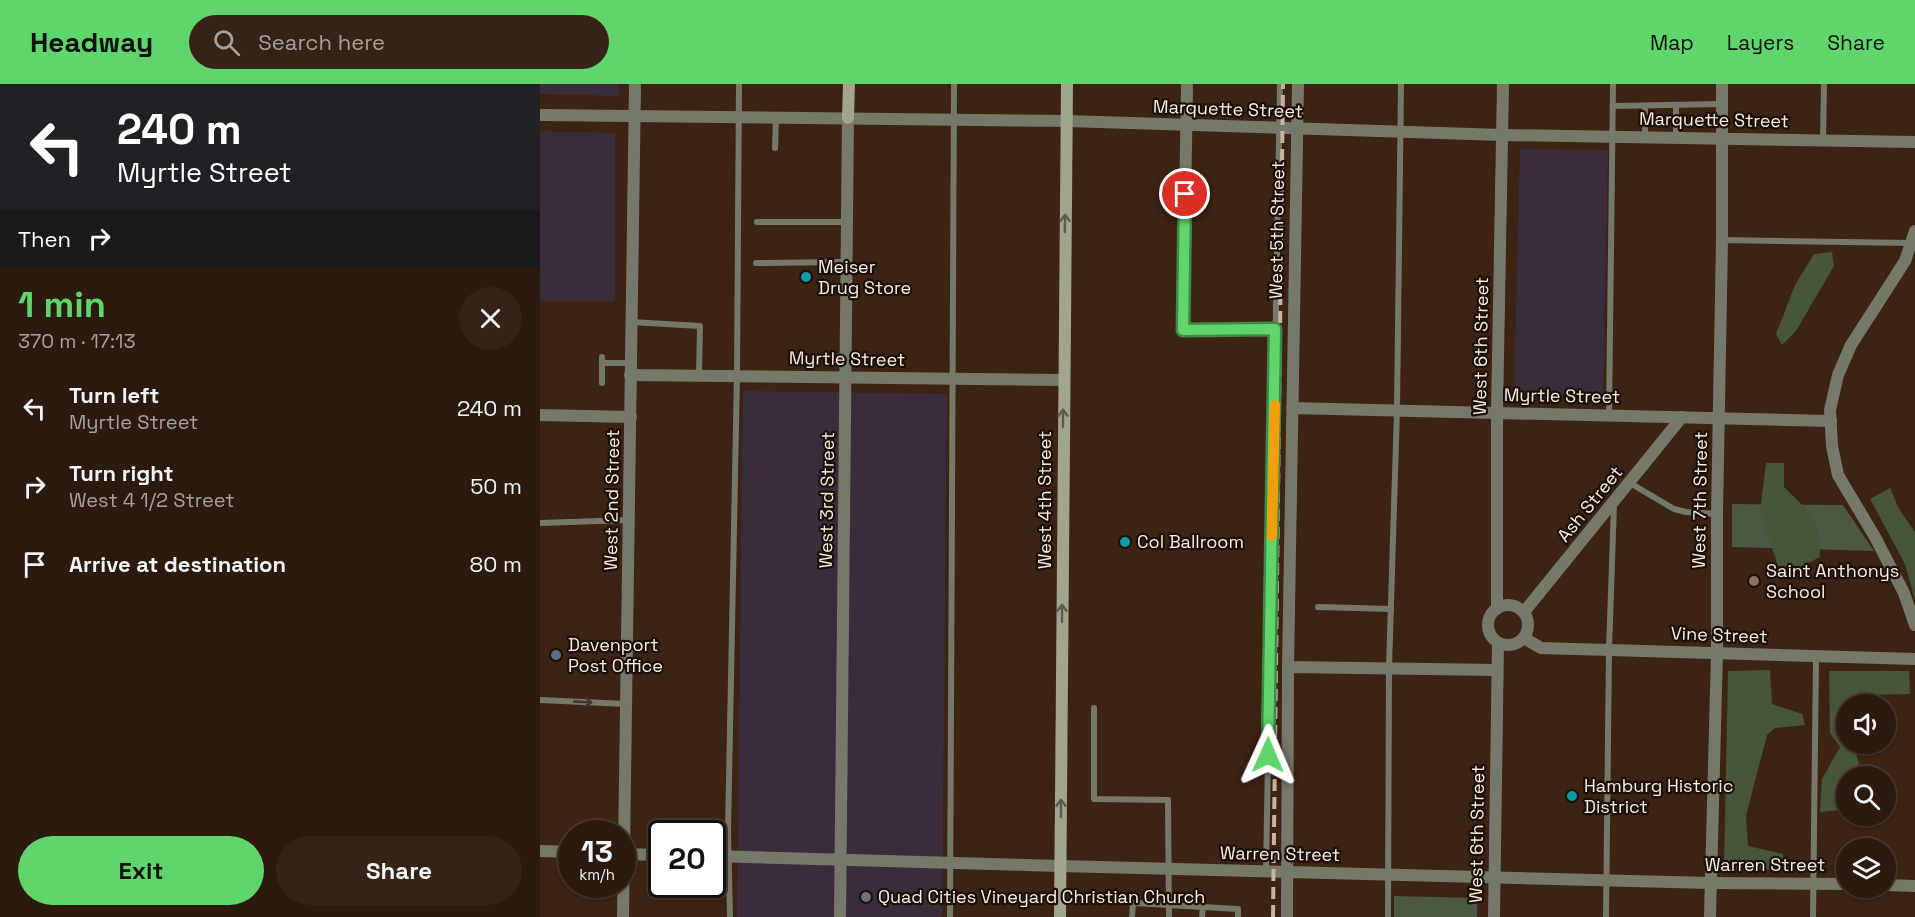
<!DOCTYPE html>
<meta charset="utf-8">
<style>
body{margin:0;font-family:"Space Grotesk",sans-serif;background:#352317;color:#f1f3f6;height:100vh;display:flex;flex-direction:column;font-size:22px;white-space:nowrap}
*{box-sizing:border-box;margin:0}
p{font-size:20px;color:#a7a19e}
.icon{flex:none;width:33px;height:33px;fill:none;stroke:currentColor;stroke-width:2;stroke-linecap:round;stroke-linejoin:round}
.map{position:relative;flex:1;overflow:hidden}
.sheet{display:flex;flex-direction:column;background:#2d1a0e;width:540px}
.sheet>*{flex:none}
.guide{background:#202124;color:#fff;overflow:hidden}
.controls{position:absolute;left:1296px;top:610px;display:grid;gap:12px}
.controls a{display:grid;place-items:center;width:60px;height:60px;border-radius:50%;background:#2d1a0e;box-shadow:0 2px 4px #0004,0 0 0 2px #48382e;font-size:30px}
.speed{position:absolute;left:18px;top:736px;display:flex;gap:12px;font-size:30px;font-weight:700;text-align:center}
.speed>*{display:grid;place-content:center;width:78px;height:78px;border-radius:50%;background:#2d1a0e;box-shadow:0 2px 4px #0004,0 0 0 2px #48382e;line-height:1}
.speed small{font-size:15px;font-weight:400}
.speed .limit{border:3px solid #111;border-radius:9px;background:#fff;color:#111}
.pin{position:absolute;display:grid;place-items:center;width:51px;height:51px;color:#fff;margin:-26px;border:3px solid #fff;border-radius:50%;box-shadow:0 2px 6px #0007}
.me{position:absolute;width:66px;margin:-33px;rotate:1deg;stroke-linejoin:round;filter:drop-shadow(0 0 4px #0008)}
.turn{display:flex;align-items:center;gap:21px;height:126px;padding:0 18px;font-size:27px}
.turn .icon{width:78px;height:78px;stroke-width:2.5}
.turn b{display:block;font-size:42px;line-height:51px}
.then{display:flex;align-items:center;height:57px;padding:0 18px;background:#0003;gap:12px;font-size:22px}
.round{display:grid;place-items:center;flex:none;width:63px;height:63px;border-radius:32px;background:#352317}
.head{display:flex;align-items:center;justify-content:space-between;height:102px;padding:0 18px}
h1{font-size:36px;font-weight:800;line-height:45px;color:#5fd56b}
.cta{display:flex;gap:12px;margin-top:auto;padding:12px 18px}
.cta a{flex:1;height:69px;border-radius:36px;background:#5fd56b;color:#111;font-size:24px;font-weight:800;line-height:69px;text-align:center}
.cta a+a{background:#352317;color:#f1f3f6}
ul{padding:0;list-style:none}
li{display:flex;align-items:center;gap:18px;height:78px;padding:0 18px}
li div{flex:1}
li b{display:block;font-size:22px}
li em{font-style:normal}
header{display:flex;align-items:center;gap:36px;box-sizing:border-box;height:84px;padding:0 30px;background:#5fd56b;color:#111}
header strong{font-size:28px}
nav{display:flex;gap:33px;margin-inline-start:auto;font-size:21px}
.search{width:420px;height:54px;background:#352317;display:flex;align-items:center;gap:15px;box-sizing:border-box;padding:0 21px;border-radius:33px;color:#a7a19e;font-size:22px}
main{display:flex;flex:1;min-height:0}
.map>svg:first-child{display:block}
</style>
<header>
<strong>Headway</strong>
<div class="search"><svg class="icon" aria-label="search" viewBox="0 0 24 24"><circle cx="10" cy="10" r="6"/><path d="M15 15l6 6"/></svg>Search here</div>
<nav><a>Map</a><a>Layers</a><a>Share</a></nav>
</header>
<main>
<section class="sheet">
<div class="guide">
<div class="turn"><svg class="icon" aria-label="left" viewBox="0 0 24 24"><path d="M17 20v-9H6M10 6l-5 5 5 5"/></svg><div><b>240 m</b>Myrtle Street</div></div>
<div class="then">Then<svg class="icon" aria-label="right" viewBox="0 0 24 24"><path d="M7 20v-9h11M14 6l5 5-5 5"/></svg></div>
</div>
<div class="head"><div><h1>1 min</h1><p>370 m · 17:13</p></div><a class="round"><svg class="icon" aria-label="close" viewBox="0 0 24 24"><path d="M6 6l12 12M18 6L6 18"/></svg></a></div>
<ul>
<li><svg class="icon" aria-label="left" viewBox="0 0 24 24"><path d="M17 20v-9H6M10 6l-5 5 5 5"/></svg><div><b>Turn left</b><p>Myrtle Street</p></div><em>240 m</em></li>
<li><svg class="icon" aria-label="right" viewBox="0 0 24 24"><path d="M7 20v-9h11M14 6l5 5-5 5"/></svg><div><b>Turn right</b><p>West 4 1/2 Street</p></div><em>50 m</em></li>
<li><svg class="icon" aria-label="arrive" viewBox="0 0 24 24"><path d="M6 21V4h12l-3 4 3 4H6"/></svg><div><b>Arrive at destination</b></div><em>80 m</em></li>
</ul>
<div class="cta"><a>Exit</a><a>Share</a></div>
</section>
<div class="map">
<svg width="1375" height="833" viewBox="0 0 1375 833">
<rect width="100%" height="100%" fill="#3c2313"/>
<g fill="#392d3c">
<polygon points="980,65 1068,66 1063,312 974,311"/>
<polygon points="203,307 407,310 402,833 197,833"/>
</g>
<g fill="#392d3b">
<polygon points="0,0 79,0 79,12 0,10"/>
<polygon points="0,47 75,49 75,217 0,217"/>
</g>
<g fill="#4d5843">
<polygon points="1192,420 1303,421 1334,467 1192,463"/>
<polygon points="854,812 937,814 937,833 854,833"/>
</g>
<g fill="#475639">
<polygon points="1292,168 1294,182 1256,247 1242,261 1236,250 1255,201 1274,170"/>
<path d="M1226,379H1244V403C1270,429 1280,434 1280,473L1244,491L1238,482L1220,428Z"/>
<polygon points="1350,404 1359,425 1375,448 1375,516 1365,480 1330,415"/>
<polygon points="1230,586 1232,620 1262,630 1265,641 1235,644 1227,651 1206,732 1208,762 1243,770 1245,786 1184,785 1188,587"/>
<polygon points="1289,587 1369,587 1370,610 1323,611 1321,621 1306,621 1306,660 1314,660 1322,693 1306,693 1306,716 1299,726 1280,728 1282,695 1300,663 1290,649"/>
</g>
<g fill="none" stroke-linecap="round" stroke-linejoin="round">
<g stroke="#76796a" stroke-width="6">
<polyline points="1073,22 1181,20"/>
<polyline points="1105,53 1105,22"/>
<polyline points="1136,54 1136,21"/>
<polyline points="1283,56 1284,0"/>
<polyline points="235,64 236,34"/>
<polyline points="217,138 307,138"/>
<polyline points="1182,156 1371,159"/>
<polyline points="216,179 307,178"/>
<polyline points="91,238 160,242 159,291"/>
<polyline points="62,279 90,279"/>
<polyline points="62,299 62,273"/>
<polyline points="1069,331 1073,0"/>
<polyline points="1090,399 1134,425 1146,428 1177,430"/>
<polyline points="0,439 89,436"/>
<polyline points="778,523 851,525"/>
<polyline points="0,616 86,620"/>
<polyline points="554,624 554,715 628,716 629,833"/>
<polyline points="726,787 740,0"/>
<polyline points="190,833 188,747 197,291 199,0"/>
<polyline points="410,833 414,0"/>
<polyline points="592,833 593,819 698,825 698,833"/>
<polyline points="662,833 663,822"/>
<polyline points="848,833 849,584 857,326 861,0"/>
<polyline points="1066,833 1069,566 1074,420"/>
<polyline points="1273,833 1276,573"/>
</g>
<g stroke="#76796a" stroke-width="12">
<polyline points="647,0 643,246 735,245"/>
<polyline points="1375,147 1365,177 1311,261 1298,291 1290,326 1292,362 1298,391 1335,453 1364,509 1375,541"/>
<polyline points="90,291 524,296"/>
<polyline points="752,324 1291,337"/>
<polyline points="0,331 91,333"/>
<circle cx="968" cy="541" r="20"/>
<polyline points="957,525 957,328 963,0"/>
<polyline points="984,528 1142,333"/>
<polyline points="984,554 1001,564 1375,575"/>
<polyline points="748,583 957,586"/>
<polyline points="520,782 1170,799 1306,800"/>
<polyline points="1346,801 1375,802"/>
<polyline points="747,833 748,583 758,0"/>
<polyline points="954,833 958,559"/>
<polyline points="1170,833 1177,569 1177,430 1182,156 1182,0"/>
</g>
<g stroke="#76796a" stroke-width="12">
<polyline points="0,31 527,37 962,51 1375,58"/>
<polyline points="0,767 32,768"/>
<polyline points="82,770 122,771"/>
<polyline points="172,772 520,782"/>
<polyline points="83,833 95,0"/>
<polyline points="300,833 308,34"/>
</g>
<g stroke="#a1a58e" stroke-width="12">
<polyline points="308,34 309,0"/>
<polyline points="520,833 527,0"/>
</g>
<polyline stroke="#c6b3a6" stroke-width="4" stroke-dasharray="12 6" stroke-linecap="butt" points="733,833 743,0"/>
</g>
<defs><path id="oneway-shaft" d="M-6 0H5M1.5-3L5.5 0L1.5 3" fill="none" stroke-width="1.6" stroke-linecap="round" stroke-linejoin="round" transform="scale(1.5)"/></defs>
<g stroke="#5e5a4c">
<use href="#oneway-shaft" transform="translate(525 139) rotate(-89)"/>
<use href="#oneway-shaft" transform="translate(523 334) rotate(-90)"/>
<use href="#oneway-shaft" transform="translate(522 529) rotate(-90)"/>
<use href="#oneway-shaft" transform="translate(521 724) rotate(-90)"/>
</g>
<use stroke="#3b352b" href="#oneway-shaft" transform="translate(43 618) rotate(3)"/>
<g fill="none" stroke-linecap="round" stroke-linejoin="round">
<defs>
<polyline id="route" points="645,110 643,246 735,245 728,671"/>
</defs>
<use href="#route" stroke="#3e8a46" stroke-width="15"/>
<use href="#route" stroke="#5fd56b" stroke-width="10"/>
<polyline stroke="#f59e0b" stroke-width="10" points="732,452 735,321"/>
</g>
<g fill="#0f9aa8" stroke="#1b1009" stroke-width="2">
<circle cx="266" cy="193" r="6"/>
<circle cx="585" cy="458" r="6"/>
<circle cx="1032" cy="712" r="6"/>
</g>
<circle fill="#8d6e63" stroke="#1b1009" stroke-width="2" cx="1214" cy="497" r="6"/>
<circle fill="#5c6f8a" stroke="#1b1009" stroke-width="2" cx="16" cy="571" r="6"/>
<circle fill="#6b7280" stroke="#1b1009" stroke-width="2" cx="326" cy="813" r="6"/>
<g text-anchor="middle" stroke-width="4.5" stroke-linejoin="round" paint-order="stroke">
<g font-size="18" fill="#fdece1" stroke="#1b1009">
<text transform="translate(688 25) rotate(2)" y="6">Marquette Street</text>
<text transform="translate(1174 36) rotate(1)" y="6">Marquette Street</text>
<text transform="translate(737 146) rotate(-89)" y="6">West 5th Street</text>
<text transform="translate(941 262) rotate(-89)" y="6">West 6th Street</text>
<text transform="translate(307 275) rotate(1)" y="6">Myrtle Street</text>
<text transform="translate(1022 312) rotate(1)" y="6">Myrtle Street</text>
<text transform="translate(72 416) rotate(-89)" y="6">West 2nd Street</text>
<text transform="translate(287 416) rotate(-89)" y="6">West 3rd Street</text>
<text transform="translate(505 416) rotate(-90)" y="6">West 4th Street</text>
<text transform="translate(1160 416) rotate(-89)" y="6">West 7th Street</text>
<text transform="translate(1050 420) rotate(-51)" y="6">Ash Street</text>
<text transform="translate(1179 551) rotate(2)" y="6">Vine Street</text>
<text transform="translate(937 750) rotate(-89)" y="6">West 6th Street</text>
<text transform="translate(740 770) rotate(1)" y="6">Warren Street</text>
<text x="1225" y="787">Warren Street</text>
</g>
<g font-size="18" fill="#fdece1" stroke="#1b1009" text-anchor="start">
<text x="278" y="189">Meiser<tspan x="278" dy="21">Drug Store</tspan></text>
<text x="597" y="464">Col Ballroom</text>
<text x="1226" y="493">Saint Anthonys<tspan x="1226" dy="21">School</tspan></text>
<text x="28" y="567">Davenport<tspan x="28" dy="21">Post Office</tspan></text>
<text x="1044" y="708">Hamburg Historic<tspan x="1044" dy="21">District</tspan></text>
<text x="338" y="819">Quad Cities Vineyard Christian Church</text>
</g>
</g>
</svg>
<div class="controls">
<a><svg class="icon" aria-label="sound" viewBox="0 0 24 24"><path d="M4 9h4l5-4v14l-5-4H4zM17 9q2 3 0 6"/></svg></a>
<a><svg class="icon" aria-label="search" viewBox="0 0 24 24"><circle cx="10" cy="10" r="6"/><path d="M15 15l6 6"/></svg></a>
<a><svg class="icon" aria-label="layers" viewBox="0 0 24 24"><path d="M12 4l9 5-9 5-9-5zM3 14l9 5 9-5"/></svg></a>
</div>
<div class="speed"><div>13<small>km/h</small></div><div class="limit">20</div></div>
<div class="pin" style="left:645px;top:110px;background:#d93025"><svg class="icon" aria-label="arrive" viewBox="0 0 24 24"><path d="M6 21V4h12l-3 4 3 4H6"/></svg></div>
<svg class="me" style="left:728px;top:671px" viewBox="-20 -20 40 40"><path d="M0-17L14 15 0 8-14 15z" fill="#5fd56b" stroke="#fff" stroke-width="4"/></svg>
</div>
</main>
